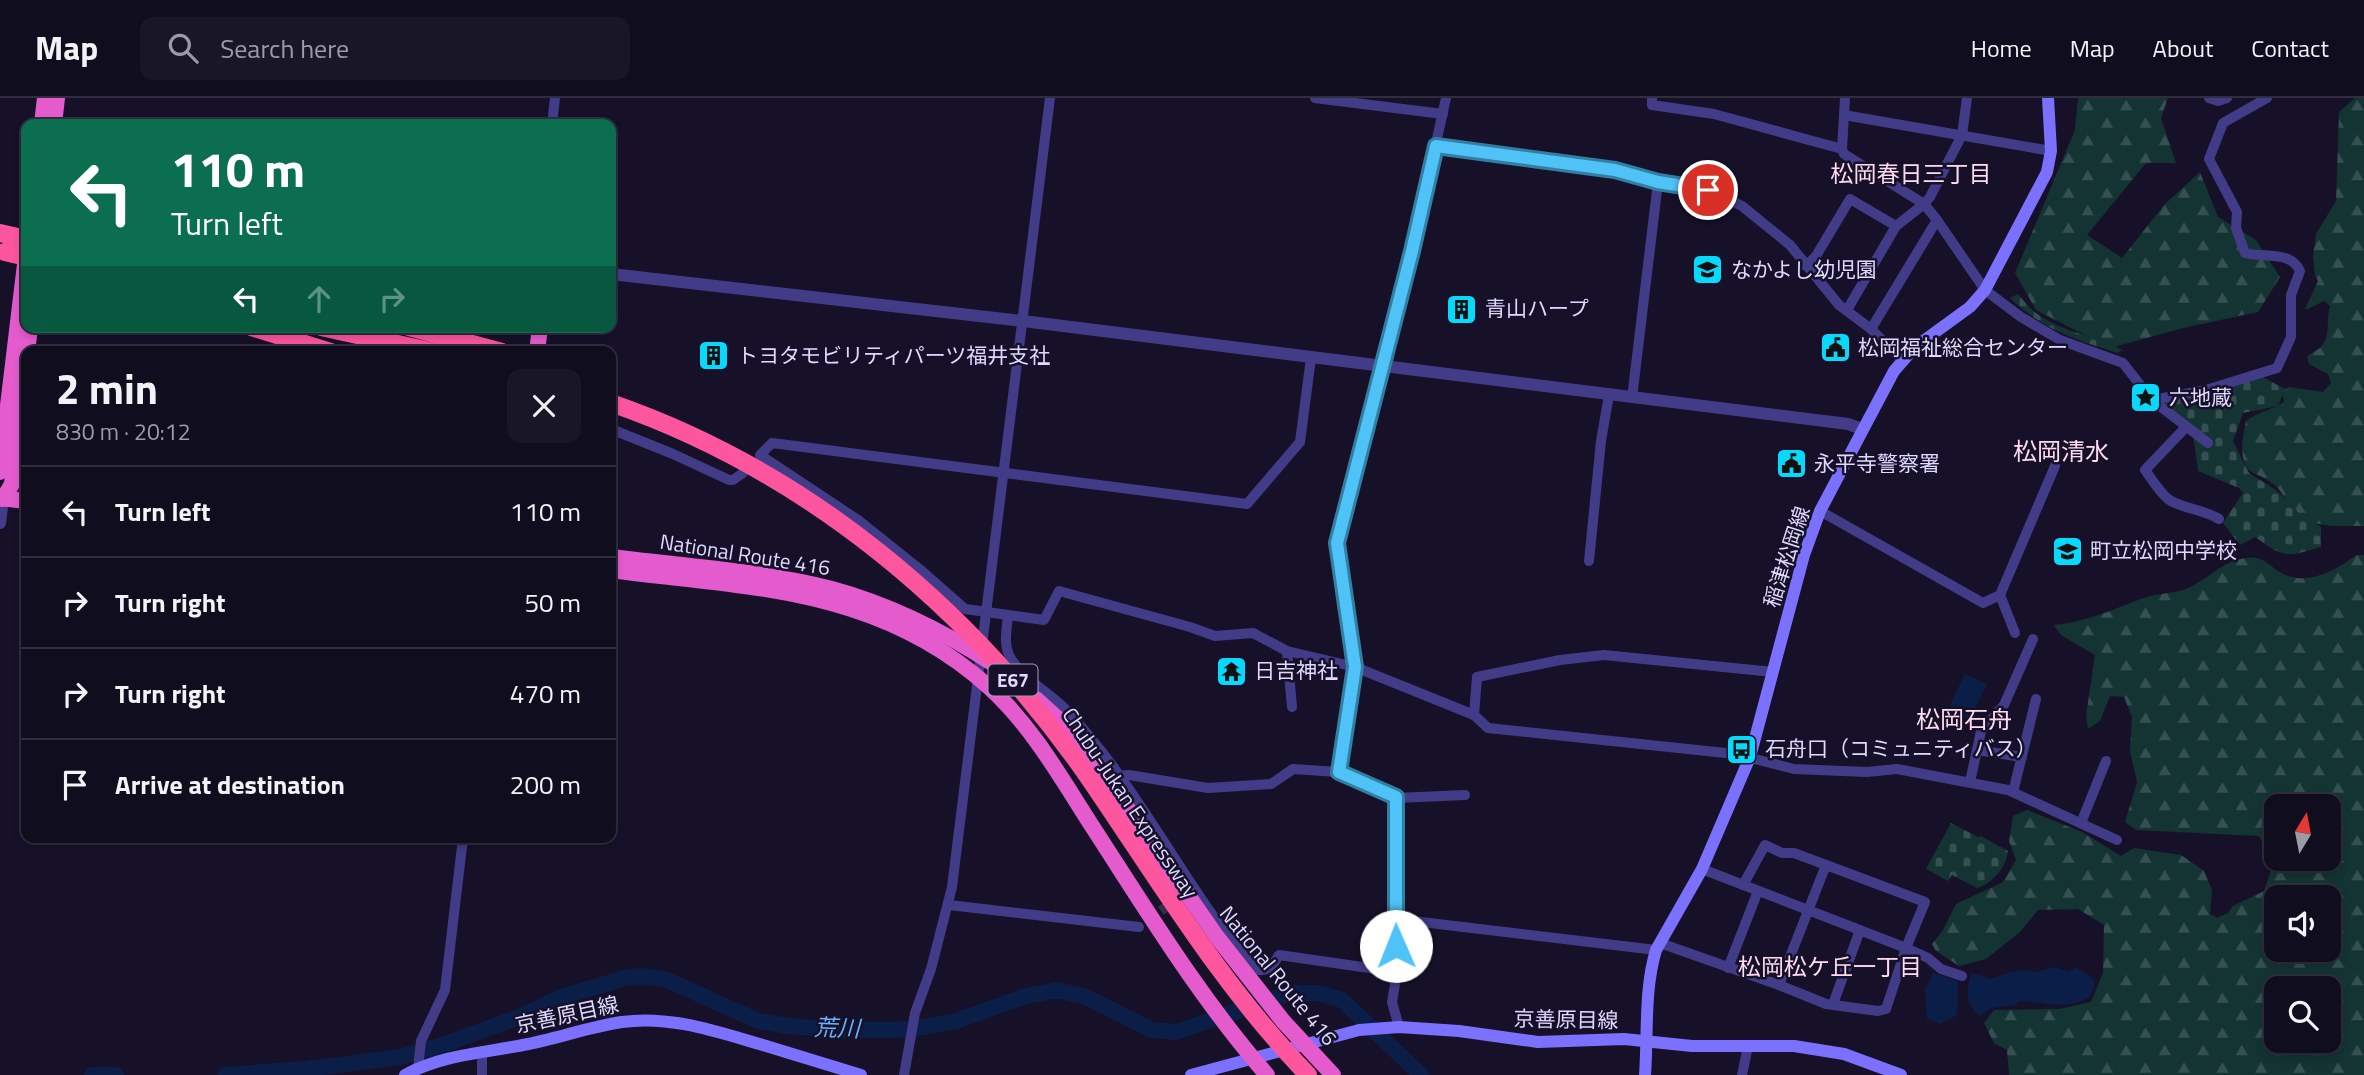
<!DOCTYPE html>
<meta charset="utf-8">
<style>
body{margin:0;font-family:"Titillium Web","Noto Sans JP",sans-serif;background:#191628;color:#f1f3f6;height:100vh;display:flex;flex-direction:column;font-size:26px;white-space:nowrap}
*{box-sizing:border-box;margin:0}
p{font-size:23px;color:#9c9ca4}
.icon{flex:none;width:38px;height:38px;fill:none;stroke:currentColor;stroke-width:2;stroke-linecap:round;stroke-linejoin:round}
.map{position:relative;flex:1;overflow:hidden}
.details{position:absolute;left:21px;top:248px;width:595px;height:497px;display:flex;flex-direction:column;background:#100d1f;border-radius:14px;box-shadow:0 4px 10px #0003,0 0 0 2px #302d3d}
.details>*{flex:none}
.top-card{position:absolute;left:21px;top:21px;width:595px;height:214px;border-radius:14px;box-shadow:0 4px 10px #0003,0 0 0 2px #302d3d;background:#0b6e4f;color:#fff;overflow:hidden}
.needle{width:46px;rotate:10deg}
.fabs{position:absolute;left:2264px;top:696px;display:grid;gap:14px}
.fabs a{display:grid;place-items:center;width:77px;height:77px;border-radius:14px;background:#100d1f;box-shadow:0 4px 10px #0003,0 0 0 2px #302d3d;font-size:35px}
.pin{position:absolute;display:grid;place-items:center;width:60px;height:60px;color:#fff;margin:-30px;border:4px solid #fff;border-radius:50%;box-shadow:0 2px 7px #0007}
.me{position:absolute;width:77px;margin:-38px;rotate:359deg;stroke-linejoin:round;filter:drop-shadow(0 0 5px #0008)}
.turn{display:flex;align-items:center;gap:24px;height:147px;padding:0 35px;font-size:32px}
.turn .icon{width:91px;height:91px;stroke-width:2.5}
.turn b{display:block;font-size:49px;line-height:60px}
.lanes{display:flex;align-items:center;height:66px;padding:0 35px;background:#0003;justify-content:center;gap:35px;direction:ltr}
.lanes .off{opacity:.35}
.round{display:grid;place-items:center;flex:none;width:74px;height:74px;border-radius:14px;background:#191628}
.summary{display:flex;align-items:center;justify-content:space-between;height:119px;padding:0 35px}
h1{font-size:42px;font-weight:700;line-height:52px}
ul{padding:0;list-style:none}
li{display:flex;align-items:center;gap:21px;height:91px;padding:0 35px;border-top:2px solid #302d3d}
li div{flex:1}
li b{display:block;font-size:26px}
li em{font-style:normal}
header{display:flex;align-items:center;gap:42px;box-sizing:border-box;height:98px;padding:0 35px;background:#100d1f;border-bottom:2px solid #302d3d}
header strong{font-size:33px}
nav{display:flex;gap:38px;margin-inline-start:auto;font-size:24px}
.search{width:490px;height:63px;background:#191628;display:flex;align-items:center;gap:18px;box-sizing:border-box;padding:0 24px;border-radius:14px;color:#9c9ca4;font-size:26px}
.map>svg:first-child{display:block}
</style>
<header>
<strong>Map</strong>
<div class="search"><svg class="icon" aria-label="search" viewBox="0 0 24 24"><circle cx="10" cy="10" r="6"/><path d="M15 15l6 6"/></svg>Search here</div>
<nav><a>Home</a><a>Map</a><a>About</a><a>Contact</a></nav>
</header>
<div class="map">
<svg width="2364" height="977" viewBox="0 0 2364 977">
<defs>
<pattern id="forest-firs" width="22" height="20" patternUnits="userSpaceOnUse" patternTransform="scale(1.75)"><rect width="22" height="20" fill="#143333"/><path d="M5 1l3.5 6h-7zM16 11l3.5 6h-7z" fill="#365052"/></pattern>
<pattern id="cemetery-stones" width="16" height="16" patternUnits="userSpaceOnUse" patternTransform="scale(1.75)"><rect width="16" height="16" fill="#143333"/><path d="M2 7V4a2 2 0 0 1 4 0v3zM10 15v-3a2 2 0 0 1 4 0v3z" fill="#365052"/></pattern>
</defs>
<rect width="100%" height="100%" fill="#161129"/>
<g fill="url(#forest-firs)" fill-rule="evenodd">
<polygon points="2078,0 2168,0 2161,20 2176,65 2146,65 2087,137 2122,160 2165,106 2200,74 2218,119 2256,142 2280,179 2258,214 2183,230 2110,250 2036,212 2015,175 2075,32"/>
<path d="M2355,0H2364V428C2334,428 2317,430 2290,415C2285,399 2280,388 2264,380C2260,378 2253,375 2249,372C2238,360 2243,337 2246,323C2258,314 2271,312 2284,304L2282,293L2289,289L2323,294L2331,285L2328,276L2309,266L2307,259C2312,254 2317,253 2321,249C2331,238 2326,221 2330,208L2324,203L2308,211H2305L2318,183L2315,177L2313,158L2316,136L2336,103L2339,14Z"/>
<path d="M2356,457H2364V977H2009L2007,952L1994,945L1984,925L1994,912L2059,911L2091,904L2103,875L2104,827L2078,811L2038,812L2020,834L1986,861L1959,868L1936,853L1932,846L1943,832L1956,806L2003,784L2016,762L2009,743L2013,718L2027,712L2082,734L2121,758L2134,750L2181,757L2204,773L2212,792L2210,816L2217,820L2228,815L2233,808L2264,793L2274,764L2259,738L2136,732L2125,724L2137,684L2130,653L2132,619L2124,599L2110,598L2100,623L2088,631L2086,618L2095,557L2061,537L2054,527C2089,523 2109,513 2141,501C2156,495 2174,496 2188,490C2206,482 2220,466 2240,461C2263,455 2267,467 2283,476C2308,488 2337,472 2356,457ZM2277,709H2329V761H2277ZM2277,800H2329V852H2277ZM2277,891H2329V943H2277Z"/>
</g>
<g fill="url(#cemetery-stones)">
<path d="M2018,196C2022,200 2025,205 2029,209C2053,233 2094,237 2122,252L2118,255C2076,242 2042,231 2010,200Z"/>
<path d="M2259,277L2285,291L2278,308L2243,315L2233,343L2249,375L2276,392L2299,415L2321,429V449C2286,459 2286,461 2255,439L2240,447L2223,425L2243,395L2239,390L2198,373L2193,334L2152,302Z"/>
<path d="M1951,725L1978,739L1981,738L2008,753C2006,770 1993,785 1977,790L1952,777L1948,783L1926,771Z"/>
</g>
<g fill="#0b1e48">
<polygon points="1965,576 1987,586 1970,621 1948,611"/>
<path d="M2055,869L2069,874L2075,869C2084,874 2100,881 2093,893C2082,915 2040,904 2020,903L2015,907L1991,910L1979,918C1965,905 1965,892 1972,875L1991,881L2007,875L2024,872L2036,874Z"/>
<polygon points="1933,875 1958,883 1957,917 1939,926 1927,920 1925,892"/>
</g>
<g fill="none" stroke-linecap="round" stroke-linejoin="round">
<g stroke="#0b1e48" stroke-width="16">
<polyline points="92,977 116,977"/>
<polyline points="226,977 316,970 400,959 442,947 522,918 561,899 625,880 640,878 665,881 758,923 788,928 840,932 895,932 925,929 956,923 1026,898 1057,892 1084,898 1152,932 1176,934 1290,895 1318,895 1342,902 1421,977"/>
</g>
<polyline stroke="#342f49" stroke-width="10" stroke-dasharray="10 5" stroke-linecap="butt" points="1149,822 1176,801"/>
<g stroke="#423c88" stroke-width="10">
<polyline points="1315,0 1443,16"/>
<polyline points="1652,0 1652,7 1714,16 1842,51 1844,56 1924,106 1937,122 1985,192 2021,219 2060,242 2123,265 2152,302 2208,345"/>
<polyline points="2209,0 2218,3 2227,0"/>
<polyline points="1844,17 2051,53"/>
<polyline points="552,26 555,0"/>
<polyline points="1436,48 1615,72 1658,84 1708,92 1742,108 1790,147 1839,207 1871,231 1902,262"/>
<polyline points="1842,51 1845,0"/>
<polyline points="1806,168 1816,158 1850,101 1896,128"/>
<polyline points="1847,212 1896,128 1924,106 1930,99 1962,37 1967,0"/>
<polyline points="1871,231 1937,122"/>
<polyline points="1311,260 1300,344 1247,406 772,345 760,357 858,422 923,474 965,511 1044,522 1059,493 1190,529 1215,538 1253,535 1287,553 1355,569 1474,617 1488,630 1735,656 1794,671 1867,674 1897,671 2008,692 2117,742"/>
<polyline points="1632,300 1658,84"/>
<path d="M2152,302L2206,292L2277,270L2291,239V197L2300,173C2290,152 2265,160 2245,155L2236,130L2237,114L2209,61L2223,25L2267,0"/>
<path d="M2186,329L2145,372C2152,381 2161,397 2171,403C2186,411 2205,412 2219,421"/>
<polyline points="611,331 673,356 729,382 733,382 743,375"/>
<polyline points="1820,413 1983,505 2000,497 2055,368"/>
<polyline points="1589,463 1601,343 1609,297"/>
<polyline points="2000,497 2015,535"/>
<path d="M1008,517C1007,531 1003,546 1010,559C1021,579 1044,591 1060,606C1075,620 1089,638 1102,654C1157,724 1196,805 1255,871C1267,875 1273,868 1279,857L1397,874"/>
<polyline points="1287,553 1292,609"/>
<polyline points="1474,617 1477,579 1560,562 1604,557 1773,574"/>
<polyline points="1977,652 2022,659"/>
<polyline points="1339,674 1355,569 1337,446 1412,153 1446,0"/>
<polyline points="1120,678 1129,677 1208,690 1271,686 1293,671 1339,674 1396,700 1465,697"/>
<polyline points="1970,684 1981,633 2004,607 2033,541"/>
<polyline points="2013,694 2036,601"/>
<polyline points="1396,700 1397,874 1392,904 1399,929"/>
<polyline points="2081,725 2106,663"/>
<polyline points="1702,771 1906,850 1928,860 1941,871 1962,878"/>
<polyline points="949,807 1139,829"/>
<polyline points="1396,821 1656,852"/>
<polyline points="1660,845 1779,887 1826,906 1878,913 1886,911 1906,850 1925,804 1794,755 1782,755 1765,747 1743,787"/>
<polyline points="1728,870 1758,793"/>
<polyline points="1779,887 1826,767"/>
<polyline points="1833,906 1860,832"/>
<polyline points="482,953 482,977"/>
<polyline points="418,970 421,943 445,892 463,740"/>
<polyline points="904,977 915,915 931,871 952,789 1050,0"/>
<polyline points="1742,977 1748,948"/>
</g>
<g stroke="#423c88" stroke-width="12">
<polyline points="611,176 1023,223 1848,326 1862,331"/>
<polyline points="0,425 3,401"/>
</g>
<g stroke="#7b71fe" stroke-width="12">
<path d="M405,977C442,957 482,955 523,947C556,941 588,929 622,924C670,917 718,934 763,947C796,957 828,967 861,977"/>
<polyline points="1191,977 1359,932 1399,929 1459,933 1538,944 1624,941 1692,948 1794,948 1844,956 1901,977"/>
<path d="M1645,977C1648,936 1644,892 1656,852L1702,771L1750,659L1804,457L1820,413L1894,273L1915,249L1970,209L1985,192L2047,74L2051,53L2048,0"/>
</g>
<g stroke="#e45bce" stroke-width="16">
<polyline points="42,26 45,0"/>
<polyline points="54,26 57,0"/>
<polyline points="27,254 30,229"/>
<polyline points="537,254 540,229"/>
<polyline points="0,374 26,158"/>
<polyline points="0,400 26,403"/>
<polyline points="3,401 12,386 26,259"/>
<path d="M611,459C682,468 763,473 832,491C887,506 944,534 992,565"/>
<path d="M611,472C691,483 774,486 851,511C901,527 950,554 989,589C1031,627 1060,678 1090,725C1146,811 1199,899 1267,977"/>
<polyline points="1036,601 1069,631 1089,655 1217,839 1283,923 1333,977"/>
</g>
<g stroke="#fd559e" stroke-width="18">
<polyline points="0,135 26,141"/>
<polyline points="251,229 331,254"/>
<polyline points="321,229 434,254"/>
<polyline points="409,229 502,254"/>
</g>
<g stroke="#fd559e" stroke-width="18">
<polyline points="5,154 26,159"/>
<path d="M611,305C807,373 971,510 1089,680C1159,782 1221,887 1308,977"/>
</g>
</g>
<g fill="none" stroke-linecap="round" stroke-linejoin="round">
<defs>
<polyline id="route" points="1396,848 1396,699 1339,674 1355,569 1337,445 1412,153 1436,48 1615,72 1658,84 1708,92"/>
</defs>
<use href="#route" stroke="#337fa1" stroke-width="18"/>
<use href="#route" stroke="#4fc3f7" stroke-width="12"/>
</g>
<defs>
<symbol id="school-square" viewBox="-11 -11 22 22"><rect x="-9" y="-9" width="18" height="18" rx="4" fill="#07d9fd" stroke="#161129"/><path d="M0-5L7-2L0 1L-7-2ZM-4 1L0 2.5L4 1V4Q0 6-4 4Z" fill="#111"/></symbol>
<symbol id="building-square" viewBox="-11 -11 22 22"><rect x="-9" y="-9" width="18" height="18" rx="4" fill="#07d9fd" stroke="#161129"/><path d="M-4-6H4V6H1V3H-1V6H-4ZM-2.5-4.3h1.7v1.8h-1.7ZM.8-4.3h1.7v1.8H.8ZM-2.5-1h1.7V.8h-1.7ZM.8-1h1.7V.8H.8Z" fill="#111"/></symbol>
<symbol id="civic-square" viewBox="-11 -11 22 22"><rect x="-9" y="-9" width="18" height="18" rx="4" fill="#07d9fd" stroke="#161129"/><path d="M-.6-6.5H3V-4.5H.6V-3L4-1V1h2V6H-6V1h2V-1L-.6-3ZM-1.2 2.5V6h2.4V2.5Z" fill="#111"/></symbol>
<symbol id="sight-square" viewBox="-11 -11 22 22"><rect x="-9" y="-9" width="18" height="18" rx="4" fill="#07d9fd" stroke="#161129"/><path d="M0-6L1.8-2.2L6-1.7L2.9 1.2L3.7 5.4L0 3.3L-3.7 5.4L-2.9 1.2L-6-1.7L-1.8-2.2Z" fill="#111"/></symbol>
<symbol id="temple-square" viewBox="-11 -11 22 22"><rect x="-9" y="-9" width="18" height="18" rx="4" fill="#07d9fd" stroke="#161129"/><path d="M0-6L5-2H3V0L6.5 2.5H4V6H1.5V3h-3V6H-4V2.5H-6.5L-3 0V-2H-5Z" fill="#111"/></symbol>
<symbol id="bus-square" viewBox="-11 -11 22 22"><rect x="-9" y="-9" width="18" height="18" rx="4" fill="#07d9fd" stroke="#161129"/><path d="M-5-6H5V4H4V6H2V4H-2V6H-4V4H-5ZM-3.5-4V0h7V-4ZM-3.5 1.2v1.5H-2V1.2ZM2 1.2v1.5H3.5V1.2Z" fill="#111"/></symbol>
</defs>
<g fill-rule="evenodd">
<use href="#school-square" x="1690" y="154" width="35" height="35"/>
<use href="#building-square" x="1444" y="194" width="35" height="35"/>
<use href="#civic-square" x="1818" y="232" width="35" height="35"/>
<use href="#building-square" x="696" y="240" width="35" height="35"/>
<use href="#sight-square" x="2128" y="282" width="35" height="35"/>
<use href="#civic-square" x="1774" y="348" width="35" height="35"/>
<use href="#school-square" x="2050" y="436" width="35" height="35"/>
<use href="#temple-square" x="1214" y="556" width="35" height="35"/>
<use href="#bus-square" x="1724" y="634" width="35" height="35"/>
</g>
<g text-anchor="middle" stroke-width="5" stroke-linejoin="round" paint-order="stroke">
<rect fill="#161129" stroke="#a39dbf" stroke-width="2" x="988.5" y="566.5" width="49" height="31" rx="5"/>
<g font-size="19" font-weight="bold" fill="#dfd9ff">
<text x="1013" y="589">E67</text>
</g>
<g font-size="21" fill="#dfd9ff" stroke="#161129" text-anchor="start">
<text x="1731" y="179">なかよし幼児園</text>
<text x="1485" y="218">青山ハープ</text>
<text x="1858" y="257">松岡福祉総合センター</text>
<text x="737" y="265">トヨタモビリティパーツ福井支社</text>
<text x="2169" y="307">六地蔵</text>
<text x="1814" y="373">永平寺警察署</text>
<text x="2090" y="460">町立松岡中学校</text>
<text x="1254" y="580">日吉神社</text>
<text x="1765" y="658">石舟口（コミュニティバス）</text>
</g>
<g font-size="21" fill="#dfd9ff" stroke="#161129">
<text transform="translate(745 457) rotate(9)" y="7">National Route 416</text>
<text transform="translate(1787 459) rotate(-72)" y="7">稲津松岡線</text>
<text transform="translate(1130 705) rotate(56)" y="7">Chubu-Jukan Expressway</text>
<text transform="translate(1278 878) rotate(51)" y="7">National Route 416</text>
<text transform="translate(567 917) rotate(-12)" y="7">京善原目線</text>
<text transform="translate(1566 922) rotate(1)" y="7">京善原目線</text>
</g>
<g font-size="23" fill="#ffdbf0" stroke="#161129">
<text x="1911" y="84">松岡春日三丁目</text>
<text x="1830" y="877">松岡松ケ丘一丁目</text>
</g>
<g font-size="23" font-style="italic" fill="#68b2fe" stroke="#161129">
<text transform="translate(837 930) rotate(2)" y="8">荒川</text>
</g>
<g font-size="24" fill="#ffdbf0" stroke="#161129">
<text x="2061" y="362">松岡清水</text>
<text x="1964" y="630">松岡石舟</text>
</g>
</g>
</svg>
<div class="fabs">
<a><svg class="needle" viewBox="-14 -14 28 28"><path d="M0-13l5 13h-10z" fill="#e53935"/><path d="M0 13l5-13h-10z" fill="#9c9ca4"/></svg></a>
<a><svg class="icon" aria-label="sound" viewBox="0 0 24 24"><path d="M4 9h4l5-4v14l-5-4H4zM17 9q2 3 0 6"/></svg></a>
<a><svg class="icon" aria-label="search" viewBox="0 0 24 24"><circle cx="10" cy="10" r="6"/><path d="M15 15l6 6"/></svg></a>
</div>
<div class="pin" style="left:1708px;top:92px;background:#d93025"><svg class="icon" aria-label="arrive" viewBox="0 0 24 24"><path d="M6 21V4h12l-3 4 3 4H6"/></svg></div>
<svg class="me" style="left:1396px;top:848px" viewBox="-20 -20 40 40"><circle r="19" fill="#fff"/><path d="M0-13L10 11 0 6-10 11z" fill="#4fc3f7"/></svg>
<div class="top-card">
<div class="turn"><svg class="icon" aria-label="left" viewBox="0 0 24 24"><path d="M17 20v-9H6M10 6l-5 5 5 5"/></svg><div><b>110 m</b>Turn left</div></div>
<div class="lanes"><svg class="icon" aria-label="left" viewBox="0 0 24 24"><path d="M17 20v-9H6M10 6l-5 5 5 5"/></svg><svg class="icon off" aria-label="ahead" viewBox="0 0 24 24"><path d="M12 20V5M6 11l6-6 6 6"/></svg><svg class="icon off" aria-label="right" viewBox="0 0 24 24"><path d="M7 20v-9h11M14 6l5 5-5 5"/></svg></div>
</div>
<section class="details">
<div class="summary"><div><h1>2 min</h1><p>830 m · 20:12</p></div><a class="round"><svg class="icon" aria-label="close" viewBox="0 0 24 24"><path d="M6 6l12 12M18 6L6 18"/></svg></a></div>
<ul>
<li><svg class="icon" aria-label="left" viewBox="0 0 24 24"><path d="M17 20v-9H6M10 6l-5 5 5 5"/></svg><div><b>Turn left</b></div><em>110 m</em></li>
<li><svg class="icon" aria-label="right" viewBox="0 0 24 24"><path d="M7 20v-9h11M14 6l5 5-5 5"/></svg><div><b>Turn right</b></div><em>50 m</em></li>
<li><svg class="icon" aria-label="right" viewBox="0 0 24 24"><path d="M7 20v-9h11M14 6l5 5-5 5"/></svg><div><b>Turn right</b></div><em>470 m</em></li>
<li><svg class="icon" aria-label="arrive" viewBox="0 0 24 24"><path d="M6 21V4h12l-3 4 3 4H6"/></svg><div><b>Arrive at destination</b></div><em>200 m</em></li>
</ul>
</section>
</div>
